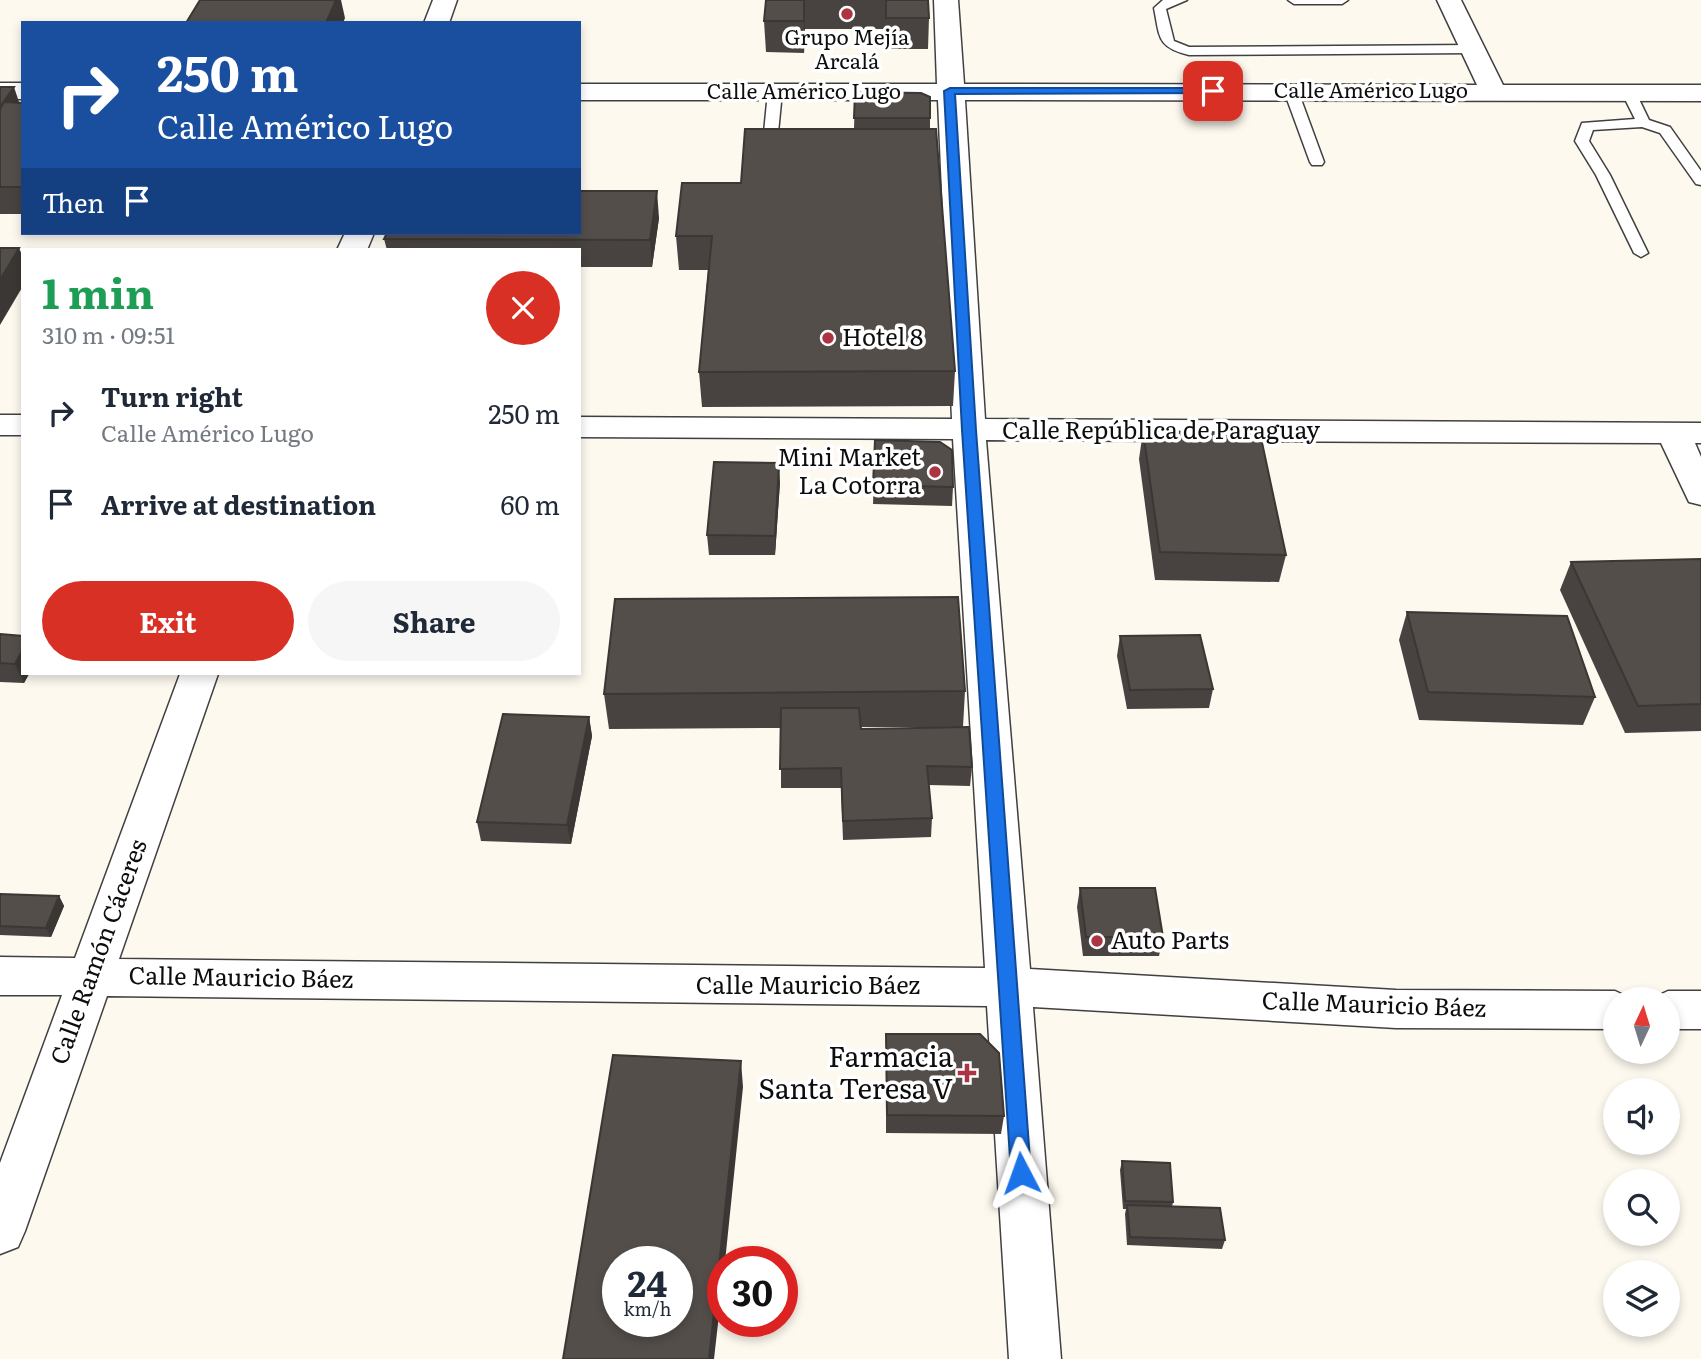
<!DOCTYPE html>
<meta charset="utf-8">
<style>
body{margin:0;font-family:Literata,serif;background:#f6f6f7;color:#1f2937;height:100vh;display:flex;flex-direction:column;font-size:26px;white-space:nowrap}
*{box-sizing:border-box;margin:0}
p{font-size:23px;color:#747a83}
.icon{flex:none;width:38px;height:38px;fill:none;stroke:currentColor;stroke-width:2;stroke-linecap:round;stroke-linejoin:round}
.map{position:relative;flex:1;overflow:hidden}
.details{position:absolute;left:21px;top:248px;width:560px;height:427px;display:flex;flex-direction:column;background:#fff;border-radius:0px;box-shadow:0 4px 10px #0003}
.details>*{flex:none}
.top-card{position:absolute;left:21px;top:21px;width:560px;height:214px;border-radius:0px;box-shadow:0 4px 10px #0003;background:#1a4fa0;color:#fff;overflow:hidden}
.needle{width:46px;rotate:4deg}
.tools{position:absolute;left:1603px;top:987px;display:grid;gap:14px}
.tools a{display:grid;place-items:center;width:77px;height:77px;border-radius:50%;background:#fff;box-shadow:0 4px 10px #0003;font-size:35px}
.speed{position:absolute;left:602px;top:1246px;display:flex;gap:14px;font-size:35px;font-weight:700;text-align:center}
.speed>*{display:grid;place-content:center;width:91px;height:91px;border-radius:50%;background:#fff;box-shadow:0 4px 10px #0003;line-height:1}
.speed small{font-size:18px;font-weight:400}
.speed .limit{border:10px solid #d22;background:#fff;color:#111}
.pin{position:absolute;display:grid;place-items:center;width:60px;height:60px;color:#fff;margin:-30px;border-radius:14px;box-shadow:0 4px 10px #0006}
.me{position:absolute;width:77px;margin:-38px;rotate:356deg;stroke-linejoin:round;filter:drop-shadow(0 0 5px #0008)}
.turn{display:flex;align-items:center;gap:24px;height:147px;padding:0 21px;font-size:32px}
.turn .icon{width:91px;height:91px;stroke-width:2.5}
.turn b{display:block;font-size:49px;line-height:60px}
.then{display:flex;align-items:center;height:66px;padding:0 21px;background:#0003;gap:14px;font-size:26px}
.round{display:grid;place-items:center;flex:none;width:74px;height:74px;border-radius:37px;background:#f6f6f7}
.overview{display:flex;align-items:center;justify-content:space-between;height:119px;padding:0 21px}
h1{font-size:42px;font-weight:700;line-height:52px;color:#1e9e55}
.button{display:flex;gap:14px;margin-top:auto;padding:14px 21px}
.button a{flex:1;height:80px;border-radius:42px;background:#d93025;color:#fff;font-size:28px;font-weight:700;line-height:80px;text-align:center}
.button a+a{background:#f6f6f7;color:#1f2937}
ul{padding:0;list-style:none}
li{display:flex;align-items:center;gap:21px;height:91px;padding:0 21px}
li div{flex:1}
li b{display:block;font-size:26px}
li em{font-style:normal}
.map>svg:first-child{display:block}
</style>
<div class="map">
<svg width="1701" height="1359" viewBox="0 0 1701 1359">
<rect width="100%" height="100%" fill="#fdf9ef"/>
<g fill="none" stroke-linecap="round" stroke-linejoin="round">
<defs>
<g id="lane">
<path d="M1163,0H1187L1166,9L1174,41L1189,47L1473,45L1479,49L1473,53L1189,55C1157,47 1160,38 1154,8Z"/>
<polygon points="1288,0 1348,0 1342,4 1294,4"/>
<polygon points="1291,87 1298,91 1324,162 1322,165 1312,165 1310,162 1284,91"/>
<polygon points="775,88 782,92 776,153 769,157 762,153 768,92"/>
<polygon points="1629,89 1636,93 1649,120 1670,127 1701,171 1701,185 1696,184 1660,133 1642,127 1593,130 1589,141 1610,175 1648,253 1641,257 1634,253 1596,175 1575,141 1582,123 1635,119 1622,93"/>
</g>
<g id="street">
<polygon points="433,0 457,0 449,23 424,23"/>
<polygon points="934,0 958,0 964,84 1477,85 1437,0 1461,0 1503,85 1701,85 1701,101 965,100 985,419 1701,423 1701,443 1695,443 1701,457 1701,505 1689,502 1661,443 986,440 1030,969 1396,990 1615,991 1632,999 1615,999 1615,1029 1396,1028 1033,1007 1061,1359 1009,1359 987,1006 107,996 25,1231 18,1247 0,1254 0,1163 62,995 0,995 0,957 75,958 180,674 218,674 119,959 985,968 953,439 579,437 579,417 952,419 938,100 579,100 579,84 937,84"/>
<rect x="0" y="83" width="23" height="16"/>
<polygon points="345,233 374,233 367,250 337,250"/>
<rect x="0" y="415" width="23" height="20"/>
<polygon points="1668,991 1701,991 1701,1029 1668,1029 1668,999 1651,999"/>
</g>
</defs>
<use href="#lane" stroke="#404040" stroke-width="3"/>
<use href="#street" stroke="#404040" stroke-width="3"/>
<use href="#lane" fill="#fff" fill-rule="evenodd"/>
<use href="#street" fill="#fff" fill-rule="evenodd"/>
</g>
<g fill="#484340">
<polygon points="766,0 928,0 929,18 928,49 886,49 885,29 805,29 804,53 766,52 764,21"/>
<polygon points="0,87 19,103 23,103 23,214 0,214"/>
<polygon points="855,92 930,118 930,129 955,371 953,406 702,407 699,372 708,270 679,270 676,236 741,183 854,129"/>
<polygon points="659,218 652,267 579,267 579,250 387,250 384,239"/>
<polygon points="1143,431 1286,555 1279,582 1155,580 1139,459"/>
<polygon points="875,440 953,487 952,506 873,504"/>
<polygon points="780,482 775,555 709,555 707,535"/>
<polygon points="1701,559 1701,731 1625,733 1560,590 1571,562"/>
<polygon points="1407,612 1595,697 1583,725 1419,720 1399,640"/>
<polygon points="0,634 23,674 29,674 24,683 0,682"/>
<polygon points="1120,636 1213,689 1209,708 1127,709 1117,656"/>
<polygon points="965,691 963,727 860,727 861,729 972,767 970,786 929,785 932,818 931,837 843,840 841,788 781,788 781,728 609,729 604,694"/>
<polygon points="589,717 592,736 571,844 481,841 477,822"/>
<polygon points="1080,888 1163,937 1159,956 1083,956 1077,907"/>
<polygon points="0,894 59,896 64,906 51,937 0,935"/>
<polygon points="886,1034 1004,1116 1001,1134 886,1133"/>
<polygon points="1122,1161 1173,1202 1172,1207 1225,1240 1222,1249 1127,1245 1125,1214 1126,1209 1123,1209 1120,1170"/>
</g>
<g fill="#3b3734">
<polygon points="336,0 341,0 345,18 343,23 326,23"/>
<polygon points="804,0 805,29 804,53"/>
<polygon points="14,87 20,105 0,134 0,107"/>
<polygon points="657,191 659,218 652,267 650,240"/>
<polygon points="19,248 23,257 23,286 0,325 0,280"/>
<polygon points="779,463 780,482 775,555 775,536"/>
<polygon points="23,649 23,674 29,674 24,683 15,664"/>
<polygon points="589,717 592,736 571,844 567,825"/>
<polygon points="59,896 64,906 51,937 46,928"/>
<polygon points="741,1061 743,1087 725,1262 723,1262 723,1279 714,1359 709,1359"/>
</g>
<g fill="#544e4b" stroke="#3b3734" stroke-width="2" fill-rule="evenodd">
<polygon points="200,0 336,0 326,23 186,23"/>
<polygon points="766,0 804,0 804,21 764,21"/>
<polygon points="886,0 928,0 929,18 886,18"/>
<polygon points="0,87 14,87 0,107"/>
<polygon points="855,92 921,93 930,97 930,118 854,118"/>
<polygon points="4,102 23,103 23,187 0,187 0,109"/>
<polygon points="745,129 936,129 955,371 699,372 712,236 676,236 682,183 741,183"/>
<polygon points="579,191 657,191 650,240 384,239 387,233 579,233"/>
<polygon points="0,248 19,248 0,280"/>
<polygon points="1143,431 1260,433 1286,555 1160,552"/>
<polygon points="875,440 940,442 952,450 953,487 873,485"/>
<polygon points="714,462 779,463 775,536 707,535"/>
<polygon points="1701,559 1701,704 1638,706 1571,562"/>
<polygon points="958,597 965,691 604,694 615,599"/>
<polygon points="1407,612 1567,616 1595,697 1428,692"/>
<polygon points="0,634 23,636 23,649 15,664 0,663"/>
<polygon points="1200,635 1213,689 1130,690 1120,636"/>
<polygon points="781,708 859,708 861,729 969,727 972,767 927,766 932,818 843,821 841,768 780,769"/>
<polygon points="503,714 589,717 567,825 477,822"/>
<polygon points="1080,888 1155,888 1163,937 1086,937"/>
<polygon points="0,894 59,896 46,928 0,926"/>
<polygon points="886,1034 980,1034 999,1053 1004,1116 887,1115"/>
<path d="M613,1055L741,1061L709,1359H563ZM618,1262H677V1321H618Z"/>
<polygon points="1122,1161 1170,1163 1173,1202 1125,1201"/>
<polygon points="1127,1205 1220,1208 1225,1240 1130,1237"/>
</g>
<polygon fill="#1a73e8" stroke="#114b97" stroke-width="2" points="1213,88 1218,91 1216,93 955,94 976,430 1031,1173 1028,1180 1021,1182 1014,1180 1011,1173 962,430 944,91 950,88"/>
<g fill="#ad3543" stroke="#fff" stroke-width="2.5">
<circle cx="847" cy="14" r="7"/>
<circle cx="828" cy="338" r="7"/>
<circle cx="935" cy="472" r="7"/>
<circle cx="1097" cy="941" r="7"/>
<path d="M963.5 1062.5h7v7h7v7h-7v7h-7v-7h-7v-7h7z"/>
</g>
<g text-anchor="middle" stroke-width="7" stroke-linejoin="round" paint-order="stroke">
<g font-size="21" fill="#0d0d0d" stroke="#fff">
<text x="847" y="45">Grupo Mejía<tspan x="847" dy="24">Arcalá</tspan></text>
</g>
<g font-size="21" fill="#0d0d0d" stroke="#fff">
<text x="1371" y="98">Calle Américo Lugo</text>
<text x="804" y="99">Calle Américo Lugo</text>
</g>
<g font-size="24" fill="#0d0d0d" stroke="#fff" text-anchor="start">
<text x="842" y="346">Hotel 8</text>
<text x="921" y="466" text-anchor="end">Mini Market<tspan x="921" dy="28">La Cotorra</tspan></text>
<text x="1111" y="949">Auto Parts</text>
</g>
<g font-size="24" fill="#0d0d0d" stroke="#fff">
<text x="1161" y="439">Calle República de Paraguay</text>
<text transform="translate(99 952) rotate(-70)" y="8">Calle Ramón Cáceres</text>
<text transform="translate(241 978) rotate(1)" y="8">Calle Mauricio Báez</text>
<text x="808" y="994">Calle Mauricio Báez</text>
<text transform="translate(1374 1005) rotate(2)" y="8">Calle Mauricio Báez</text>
</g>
<g font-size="28" fill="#0d0d0d" stroke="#fff" text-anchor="end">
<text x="953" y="1067">Farmacia<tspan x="953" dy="32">Santa Teresa V</tspan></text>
</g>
</g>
</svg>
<div class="tools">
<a><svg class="needle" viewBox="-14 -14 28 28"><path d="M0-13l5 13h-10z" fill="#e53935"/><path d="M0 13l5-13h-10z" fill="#747a83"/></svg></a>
<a><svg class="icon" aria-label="sound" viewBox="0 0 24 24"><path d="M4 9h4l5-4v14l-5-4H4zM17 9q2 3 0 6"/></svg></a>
<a><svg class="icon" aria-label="search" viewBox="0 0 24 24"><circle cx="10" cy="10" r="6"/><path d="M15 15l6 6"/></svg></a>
<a><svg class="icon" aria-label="layers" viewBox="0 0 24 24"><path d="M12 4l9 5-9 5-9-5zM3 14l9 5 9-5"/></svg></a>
</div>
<div class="speed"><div>24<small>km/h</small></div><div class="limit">30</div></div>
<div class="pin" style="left:1213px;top:91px;background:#d93025"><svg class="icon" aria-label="arrive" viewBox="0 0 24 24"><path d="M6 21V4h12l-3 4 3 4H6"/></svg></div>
<svg class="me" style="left:1021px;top:1173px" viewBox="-20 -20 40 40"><path d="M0-17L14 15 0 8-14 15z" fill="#1a73e8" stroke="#fff" stroke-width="4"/></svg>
<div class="top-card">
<div class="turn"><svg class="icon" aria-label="right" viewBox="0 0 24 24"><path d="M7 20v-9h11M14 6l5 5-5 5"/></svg><div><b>250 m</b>Calle Américo Lugo</div></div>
<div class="then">Then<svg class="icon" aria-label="arrive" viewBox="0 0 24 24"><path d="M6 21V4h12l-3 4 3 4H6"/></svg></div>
</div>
<section class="details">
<div class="overview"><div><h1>1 min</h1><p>310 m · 09:51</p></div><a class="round" style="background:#d93025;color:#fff"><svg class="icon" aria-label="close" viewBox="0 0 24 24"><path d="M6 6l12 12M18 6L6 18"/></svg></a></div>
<ul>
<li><svg class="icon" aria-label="right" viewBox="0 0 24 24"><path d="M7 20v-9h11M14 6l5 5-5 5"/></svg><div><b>Turn right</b><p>Calle Américo Lugo</p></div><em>250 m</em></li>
<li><svg class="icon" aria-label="arrive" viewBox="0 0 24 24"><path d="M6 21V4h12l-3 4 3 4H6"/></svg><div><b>Arrive at destination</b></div><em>60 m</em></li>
</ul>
<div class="button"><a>Exit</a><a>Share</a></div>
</section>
</div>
